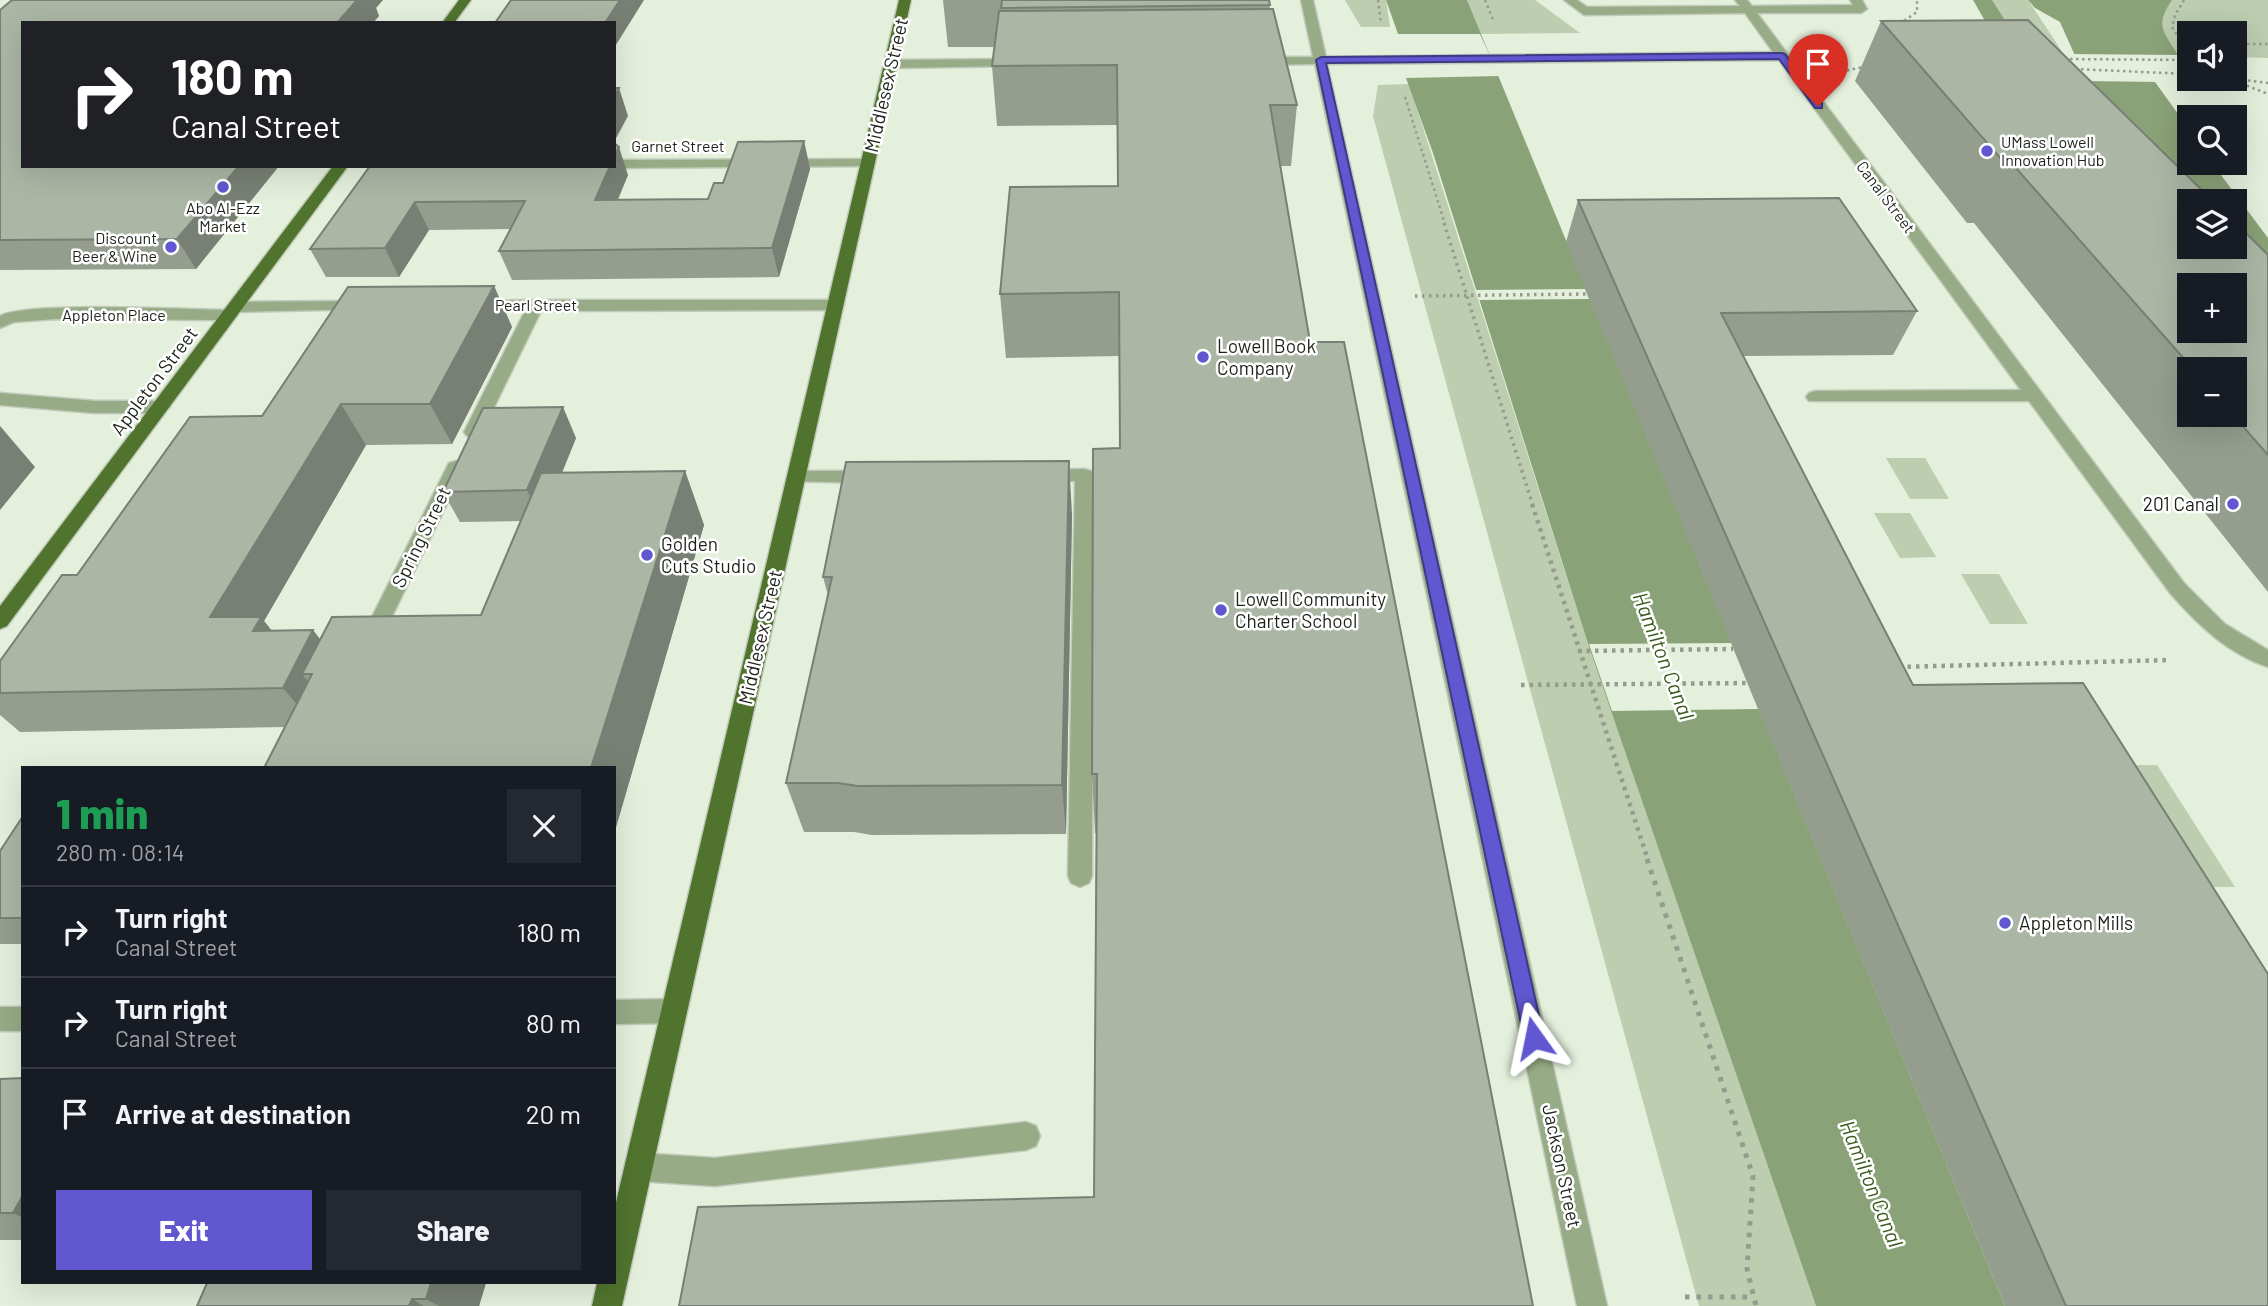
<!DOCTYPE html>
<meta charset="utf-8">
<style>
body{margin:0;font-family:Barlow,sans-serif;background:#242831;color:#f1f3f6;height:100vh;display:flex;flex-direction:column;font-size:26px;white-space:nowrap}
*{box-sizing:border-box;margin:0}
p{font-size:23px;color:#9ea1a6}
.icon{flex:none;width:38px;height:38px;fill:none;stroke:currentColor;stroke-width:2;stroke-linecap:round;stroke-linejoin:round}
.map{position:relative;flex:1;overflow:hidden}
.panel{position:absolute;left:21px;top:766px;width:595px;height:518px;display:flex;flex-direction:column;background:#171b24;border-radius:0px;box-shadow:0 7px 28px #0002}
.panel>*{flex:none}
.top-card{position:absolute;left:21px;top:21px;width:595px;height:147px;border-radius:0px;box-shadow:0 7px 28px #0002;background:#202124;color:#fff;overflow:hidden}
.buttons{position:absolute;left:2177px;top:21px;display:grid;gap:14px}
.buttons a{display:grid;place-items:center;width:70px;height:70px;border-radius:0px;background:#171b24;box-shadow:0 7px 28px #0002;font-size:35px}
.pin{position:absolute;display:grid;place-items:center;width:60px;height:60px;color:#fff;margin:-72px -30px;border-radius:50% 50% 50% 0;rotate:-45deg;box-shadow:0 0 7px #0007}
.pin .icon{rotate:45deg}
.me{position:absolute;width:77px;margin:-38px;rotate:348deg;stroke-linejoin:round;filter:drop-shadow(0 0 5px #0008)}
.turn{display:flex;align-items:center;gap:24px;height:147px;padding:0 35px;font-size:32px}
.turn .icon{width:91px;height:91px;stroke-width:2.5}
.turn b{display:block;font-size:49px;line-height:60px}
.round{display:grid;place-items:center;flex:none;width:74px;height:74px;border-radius:0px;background:#242831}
.head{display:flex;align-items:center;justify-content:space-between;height:119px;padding:0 35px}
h1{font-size:42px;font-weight:800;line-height:52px;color:#1e9e55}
.cta{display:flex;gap:14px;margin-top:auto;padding:14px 35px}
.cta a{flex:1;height:80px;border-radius:0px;background:#6158d1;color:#fff;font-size:28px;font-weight:800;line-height:80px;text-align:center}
.cta a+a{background:#242831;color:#f1f3f6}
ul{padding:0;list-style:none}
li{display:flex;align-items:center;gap:21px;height:91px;padding:0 35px;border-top:2px solid #363941}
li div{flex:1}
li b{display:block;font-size:26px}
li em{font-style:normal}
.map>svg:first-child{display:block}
</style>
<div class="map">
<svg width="2268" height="1306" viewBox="0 0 2268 1306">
<rect width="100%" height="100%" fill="#e4efdc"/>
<g fill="#bccdb0">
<polygon points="1345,0 1386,0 1390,27 1361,27"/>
<polygon points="1467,0 1535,0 1580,33 1480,34"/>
<polygon points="1992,0 2028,0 2096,103 2005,20"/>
<path d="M2172,0H2268V58L2235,57V33H2189V56L2178,55C2163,31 2155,26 2172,0Z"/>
<polygon points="1409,84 1590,650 1816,1306 1699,1306 1373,116 1378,85"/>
<polygon points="1886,458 1925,458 1949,499 1910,499"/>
<polygon points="1874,513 1910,513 1936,557 1900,558"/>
<polygon points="1961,574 1999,574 2028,624 1990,624"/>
<polygon points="2105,765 2157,765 2235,887 2179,887"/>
</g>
<g fill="#8aa277" fill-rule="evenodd">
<polygon points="1386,0 1467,0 2005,1306 1816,1306 1590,650 1433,153 1406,78 1398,34"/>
<path d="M1973,0H1992L2005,20L2085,78L2060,22L2035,8L2028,0H2172C2155,26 2163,31 2178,55L2155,69V82L2189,129V163H2212L2268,238V343L2235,285H2212L1985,21ZM2189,201H2235V247H2189Z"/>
</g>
<g fill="#e4efdc">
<polygon points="1394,34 1480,34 1499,76 1406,78"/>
<polygon points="2071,54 2178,55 2179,59 2158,70 2159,82 2083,81"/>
<polygon points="1585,289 1589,299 1479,300 1475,290"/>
<polygon points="1731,643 1758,709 1612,711 1589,644"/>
</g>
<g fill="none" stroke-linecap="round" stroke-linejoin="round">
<defs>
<g id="minor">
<path d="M1301,0H1313L1326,57L1773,52L1745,13L1584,15L1564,0H1577L1587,7L1740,6L1735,0H1747L1752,6L1853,5L1850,0H1862L1867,9L1861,13H1757L2184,583L2225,624L2268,650V667C2228,654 2197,624 2170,593L2029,401H1809L1806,397L1809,393L1815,391L2021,390L1779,60L1327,64L1607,1306H1577L1315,64L1257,65L1251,61L1257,57H1313Z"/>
<polygon points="1019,59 1025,63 1024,66 891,68 885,64 891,60"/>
<polygon points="868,159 875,163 873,166 614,168 608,166 614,166 614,160"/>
<polygon points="536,300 836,300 844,305 836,310 541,311 482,432 479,436 467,436 464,432 525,311 475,311 467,306 475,301"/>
<path d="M363,301L371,306L369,309L235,312L237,315L235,318L229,320L56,319L14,322L0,328V316C26,301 189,310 229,310L227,307L229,304L235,302Z"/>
<polygon points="0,393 95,401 161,401 170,407 161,413 95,413 0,405"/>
<polygon points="456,461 463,463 465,467 379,643 376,649 369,651 362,649 359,643 449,463"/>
<polygon points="1084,469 1091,471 1093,475 1092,876 1089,883 1080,887 1071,883 1068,876 1075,481 1036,480 1034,476 1036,472 1043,470"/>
<polygon points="796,471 871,471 878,473 880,477 878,481 871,483 789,481 787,477 789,473"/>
<polygon points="674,999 683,1002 687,1011 683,1020 674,1023 614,1024 614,1000"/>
<rect x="0" y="1007" width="23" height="24"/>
<polygon points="1026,1122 1036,1126 1040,1136 1036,1146 1026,1150 715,1186 639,1181 629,1177 625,1167 629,1157 639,1153 715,1158"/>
</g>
<g id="major">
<polygon points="459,0 471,0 454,23 442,23"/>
<polygon points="899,0 911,0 622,1306 592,1306 597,1283 614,1283 614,1211"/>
<polygon points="333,166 348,166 7,626 0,629 0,606"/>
</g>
</defs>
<use href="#minor" stroke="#c0cab9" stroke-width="3"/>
<use href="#major" stroke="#c0cab9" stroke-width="3"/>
<g stroke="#949c8e" stroke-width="2.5" stroke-dasharray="2.5 3.5" stroke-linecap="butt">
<polyline points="1378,0 1381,23"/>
<polyline points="1485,0 1494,22"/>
<polyline points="2184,0 2175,15 2172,27 2189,54"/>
<polyline points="1899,24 1917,12 1917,0"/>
<polyline points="2235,44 2268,44"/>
<polyline points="2064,59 2189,60"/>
<polyline points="2075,69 2189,74"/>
<polyline points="1841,72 1867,66"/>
<polyline points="2230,79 2268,94"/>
<polyline points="2236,79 2268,83"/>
<polyline points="1405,97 1445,224"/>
</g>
<g stroke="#949c8e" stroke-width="3.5" stroke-dasharray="2.5 4.5" stroke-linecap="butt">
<polyline points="1444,223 1533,506"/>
<polyline points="1415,296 1587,294"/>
</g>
<g stroke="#949c8e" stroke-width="4.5" stroke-dasharray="3.5 5" stroke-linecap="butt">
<polyline points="1532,504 1648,860"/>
<polyline points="1578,651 1733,649"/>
<polyline points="1899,667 2170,660"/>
<polyline points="1521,685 1748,683"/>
</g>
<g stroke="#949c8e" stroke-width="5" stroke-dasharray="4.5 7" stroke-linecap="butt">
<polyline points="1647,859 1753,1176 1747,1269 1756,1306"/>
<polyline points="1685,1297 1754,1297"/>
</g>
<use href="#minor" fill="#96ab86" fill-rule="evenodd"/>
<use href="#major" fill="#50742e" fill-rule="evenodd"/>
</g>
<g fill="#949d8e" fill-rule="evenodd">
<polygon points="943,0 1269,0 1270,9 1297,105 1291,166 1280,166 1094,1197 1096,833 1095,833 1092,774 1120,448 1119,356 1006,358 1000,294 1118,186 1118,125 997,126 992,66 994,47 948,47"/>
<polygon points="376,8 379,16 23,166 279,166 196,269 0,270 0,10"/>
<path d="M1881,21L2268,255V592L1974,223H1967L1855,81ZM2189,369H2235V415H2189Z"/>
<polygon points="804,141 810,169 779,277 512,280 499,251 511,229 429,230 399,277 326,277 310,249 370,166 628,175 618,200 708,199 723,183"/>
<polygon points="1578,200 1917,311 1893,355 1743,356 1913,685 2268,1306 2005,1306 1566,242"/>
<polygon points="494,286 512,327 452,444 366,445 264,621 272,631 313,630 320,639 481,615 521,521 460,522 443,492 576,438 562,473 685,471 704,525 614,834 614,768 285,727 20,732 0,715 0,661 77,575 262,416"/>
<polygon points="1072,514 1066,834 872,835 854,832 804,832 786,783 828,595 823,577"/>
<polygon points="23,816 23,944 0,944 0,851"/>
<polygon points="23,1078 23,1240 0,1240 0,1079"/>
<polygon points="486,1283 479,1306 197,1306"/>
</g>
<g fill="#787f74">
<polygon points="357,0 383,0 376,8 379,16 373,23 337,23"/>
<polygon points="620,0 644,0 614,48 614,23 605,23"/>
<polygon points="619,88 628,116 614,142 614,97"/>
<polygon points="804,141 810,169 779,277 772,248"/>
<polygon points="619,147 628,175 605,228 595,200 610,166 614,166 614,158"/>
<polygon points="239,166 279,166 196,269 177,239"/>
<polygon points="415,202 429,230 399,277 385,248"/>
<polygon points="494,286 512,327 452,444 430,404"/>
<polygon points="341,404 366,445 264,621 292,656 210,617"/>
<polygon points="563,407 576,438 542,521 527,490"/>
<polygon points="0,426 35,467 0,510"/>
<polygon points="1069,461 1072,514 1066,834 1062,785"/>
<polygon points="685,471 704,525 614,834 614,768 591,768"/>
<polygon points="313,630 343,670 302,674 326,704 315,726 283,688"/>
<polygon points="23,1195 23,1218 13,1213"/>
<polygon points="431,1283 486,1283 479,1306 439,1306 426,1299"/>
<polygon points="412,1299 424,1306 409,1306"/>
</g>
<g fill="#acb6a5" stroke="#787f74" stroke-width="2" fill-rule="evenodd">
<polygon points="12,0 357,0 337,23 23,23 23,166 239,166 177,239 0,240 0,10"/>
<polygon points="511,0 620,0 605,23 495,23"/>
<polygon points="1002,0 1269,0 1270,5 1001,8"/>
<polygon points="1273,9 1297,105 1270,105 1310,342 1344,342 1533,1306 679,1306 698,1207 1094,1197 1097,774 1092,774 1093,449 1120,448 1119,292 1000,294 1010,187 1118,186 1117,65 992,66 999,11"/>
<path d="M2028,20L2213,201H2189V247H2235V222L2268,255V455L2233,415H2235V369H2193L2009,160H2002L1881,21ZM2189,285H2235V331H2189Z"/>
<polygon points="614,88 619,88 614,97"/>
<polygon points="804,141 772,248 499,251 525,201 415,202 385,248 310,249 370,166 610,166 595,200 708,199 714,183 723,183 738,142"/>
<polygon points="614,143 619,147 614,158"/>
<polygon points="1839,198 1917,311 1721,313 1913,685 2083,683 2268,974 2268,1306 2066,1306 1578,200"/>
<polygon points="494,286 430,404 341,404 210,617 261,617 253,631 313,630 283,688 0,693 0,661 62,575 77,575 190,417 262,416 348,287"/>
<polygon points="563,407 527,490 443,492 483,408"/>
<polygon points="1069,461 1062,785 858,786 838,783 786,783 832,577 823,577 846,462"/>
<polygon points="685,471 591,768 264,768 312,674 302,674 332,617 481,615 541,473"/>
<polygon points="23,816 23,918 0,918 0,851"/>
<polygon points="23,1078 23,1195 13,1213 0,1213 0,1079"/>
<polygon points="207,1283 431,1283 426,1299 412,1299 409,1306 197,1306"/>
</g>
<polygon fill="#6158d1" stroke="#3f3988" stroke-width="2" points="1782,53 1785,54 1822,103 1822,108 1815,108 1779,59 1326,63 1544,1038 1541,1045 1534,1048 1527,1045 1524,1038 1316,60 1321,57"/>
<g fill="#6158d1" stroke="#fff" stroke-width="2.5">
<circle cx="1987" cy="151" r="7"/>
<circle cx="223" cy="187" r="7"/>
<circle cx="171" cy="247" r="7"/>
<circle cx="1203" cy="357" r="7"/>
<circle cx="2233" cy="504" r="7"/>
<circle cx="647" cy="555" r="7"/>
<circle cx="1221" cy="610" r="7"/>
<circle cx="2005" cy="923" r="7"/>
</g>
<g text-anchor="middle" stroke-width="5" stroke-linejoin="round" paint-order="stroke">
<g font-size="16" fill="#1e221b" stroke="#fff" text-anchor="start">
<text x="2001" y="148">UMass Lowell<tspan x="2001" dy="18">Innovation Hub</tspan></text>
<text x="223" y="214" text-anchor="middle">Abo Al-Ezz<tspan x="223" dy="18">Market</tspan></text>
<text x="157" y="244" text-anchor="end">Discount<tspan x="157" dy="18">Beer &amp; Wine</tspan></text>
</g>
<g font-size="16" fill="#1e221b" stroke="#fff">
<text x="678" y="152">Garnet Street</text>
<text transform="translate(1886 197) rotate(53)" y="6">Canal Street</text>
<text x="536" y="311">Pearl Street</text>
<text x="114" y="321">Appleton Place</text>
</g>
<g font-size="19" fill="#1e221b" stroke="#fff">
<text transform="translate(886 85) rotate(-77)" y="7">Middlesex Street</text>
<text transform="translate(154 381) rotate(-53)" y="7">Appleton Street</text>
<text transform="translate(421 537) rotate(-64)" y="7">Spring Street</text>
<text transform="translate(760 637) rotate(-77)" y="7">Middlesex Street</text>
<text transform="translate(1562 1166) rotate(78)" y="7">Jackson Street</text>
</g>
<g font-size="19" fill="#1e221b" stroke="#fff" text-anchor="start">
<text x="1217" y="353">Lowell Book<tspan x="1217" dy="22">Company</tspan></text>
<text x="2219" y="511" text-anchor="end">201 Canal</text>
<text x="661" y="551">Golden<tspan x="661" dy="22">Cuts Studio</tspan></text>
<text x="1235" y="606">Lowell Community<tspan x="1235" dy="22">Charter School</tspan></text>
<text x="2019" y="930">Appleton Mills</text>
</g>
<g font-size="21" font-style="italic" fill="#3c5a1c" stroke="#fff">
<text transform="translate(1663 656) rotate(69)" y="7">Hamilton Canal</text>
<text transform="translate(1871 1184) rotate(68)" y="7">Hamilton Canal</text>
</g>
</g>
</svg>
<div class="buttons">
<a><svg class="icon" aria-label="sound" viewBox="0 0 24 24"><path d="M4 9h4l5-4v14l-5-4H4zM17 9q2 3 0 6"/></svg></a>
<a><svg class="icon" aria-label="search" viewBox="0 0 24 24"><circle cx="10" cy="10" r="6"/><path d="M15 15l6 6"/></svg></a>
<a><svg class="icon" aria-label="layers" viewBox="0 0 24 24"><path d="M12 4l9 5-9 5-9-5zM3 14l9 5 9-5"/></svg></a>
<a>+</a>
<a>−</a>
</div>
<div class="pin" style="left:1818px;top:106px;background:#d93025"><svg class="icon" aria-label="arrive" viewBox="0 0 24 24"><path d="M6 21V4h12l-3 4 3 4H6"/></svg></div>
<svg class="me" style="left:1534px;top:1038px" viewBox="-20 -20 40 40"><path d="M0-17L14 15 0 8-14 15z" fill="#6158d1" stroke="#fff" stroke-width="4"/></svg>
<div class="top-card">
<div class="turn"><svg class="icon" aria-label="right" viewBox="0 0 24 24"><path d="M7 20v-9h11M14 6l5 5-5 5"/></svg><div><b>180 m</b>Canal Street</div></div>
</div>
<section class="panel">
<div class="head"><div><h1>1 min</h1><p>280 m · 08:14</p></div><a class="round"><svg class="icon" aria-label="close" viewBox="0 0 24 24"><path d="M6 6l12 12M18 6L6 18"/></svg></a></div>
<ul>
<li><svg class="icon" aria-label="right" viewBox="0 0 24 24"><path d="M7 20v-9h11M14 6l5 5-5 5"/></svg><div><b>Turn right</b><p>Canal Street</p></div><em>180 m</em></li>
<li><svg class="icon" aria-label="right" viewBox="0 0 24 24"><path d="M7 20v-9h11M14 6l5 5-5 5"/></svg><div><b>Turn right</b><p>Canal Street</p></div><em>80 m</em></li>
<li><svg class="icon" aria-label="arrive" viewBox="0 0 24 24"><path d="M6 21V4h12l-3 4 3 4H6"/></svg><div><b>Arrive at destination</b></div><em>20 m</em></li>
</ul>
<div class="cta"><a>Exit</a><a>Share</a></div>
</section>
</div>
